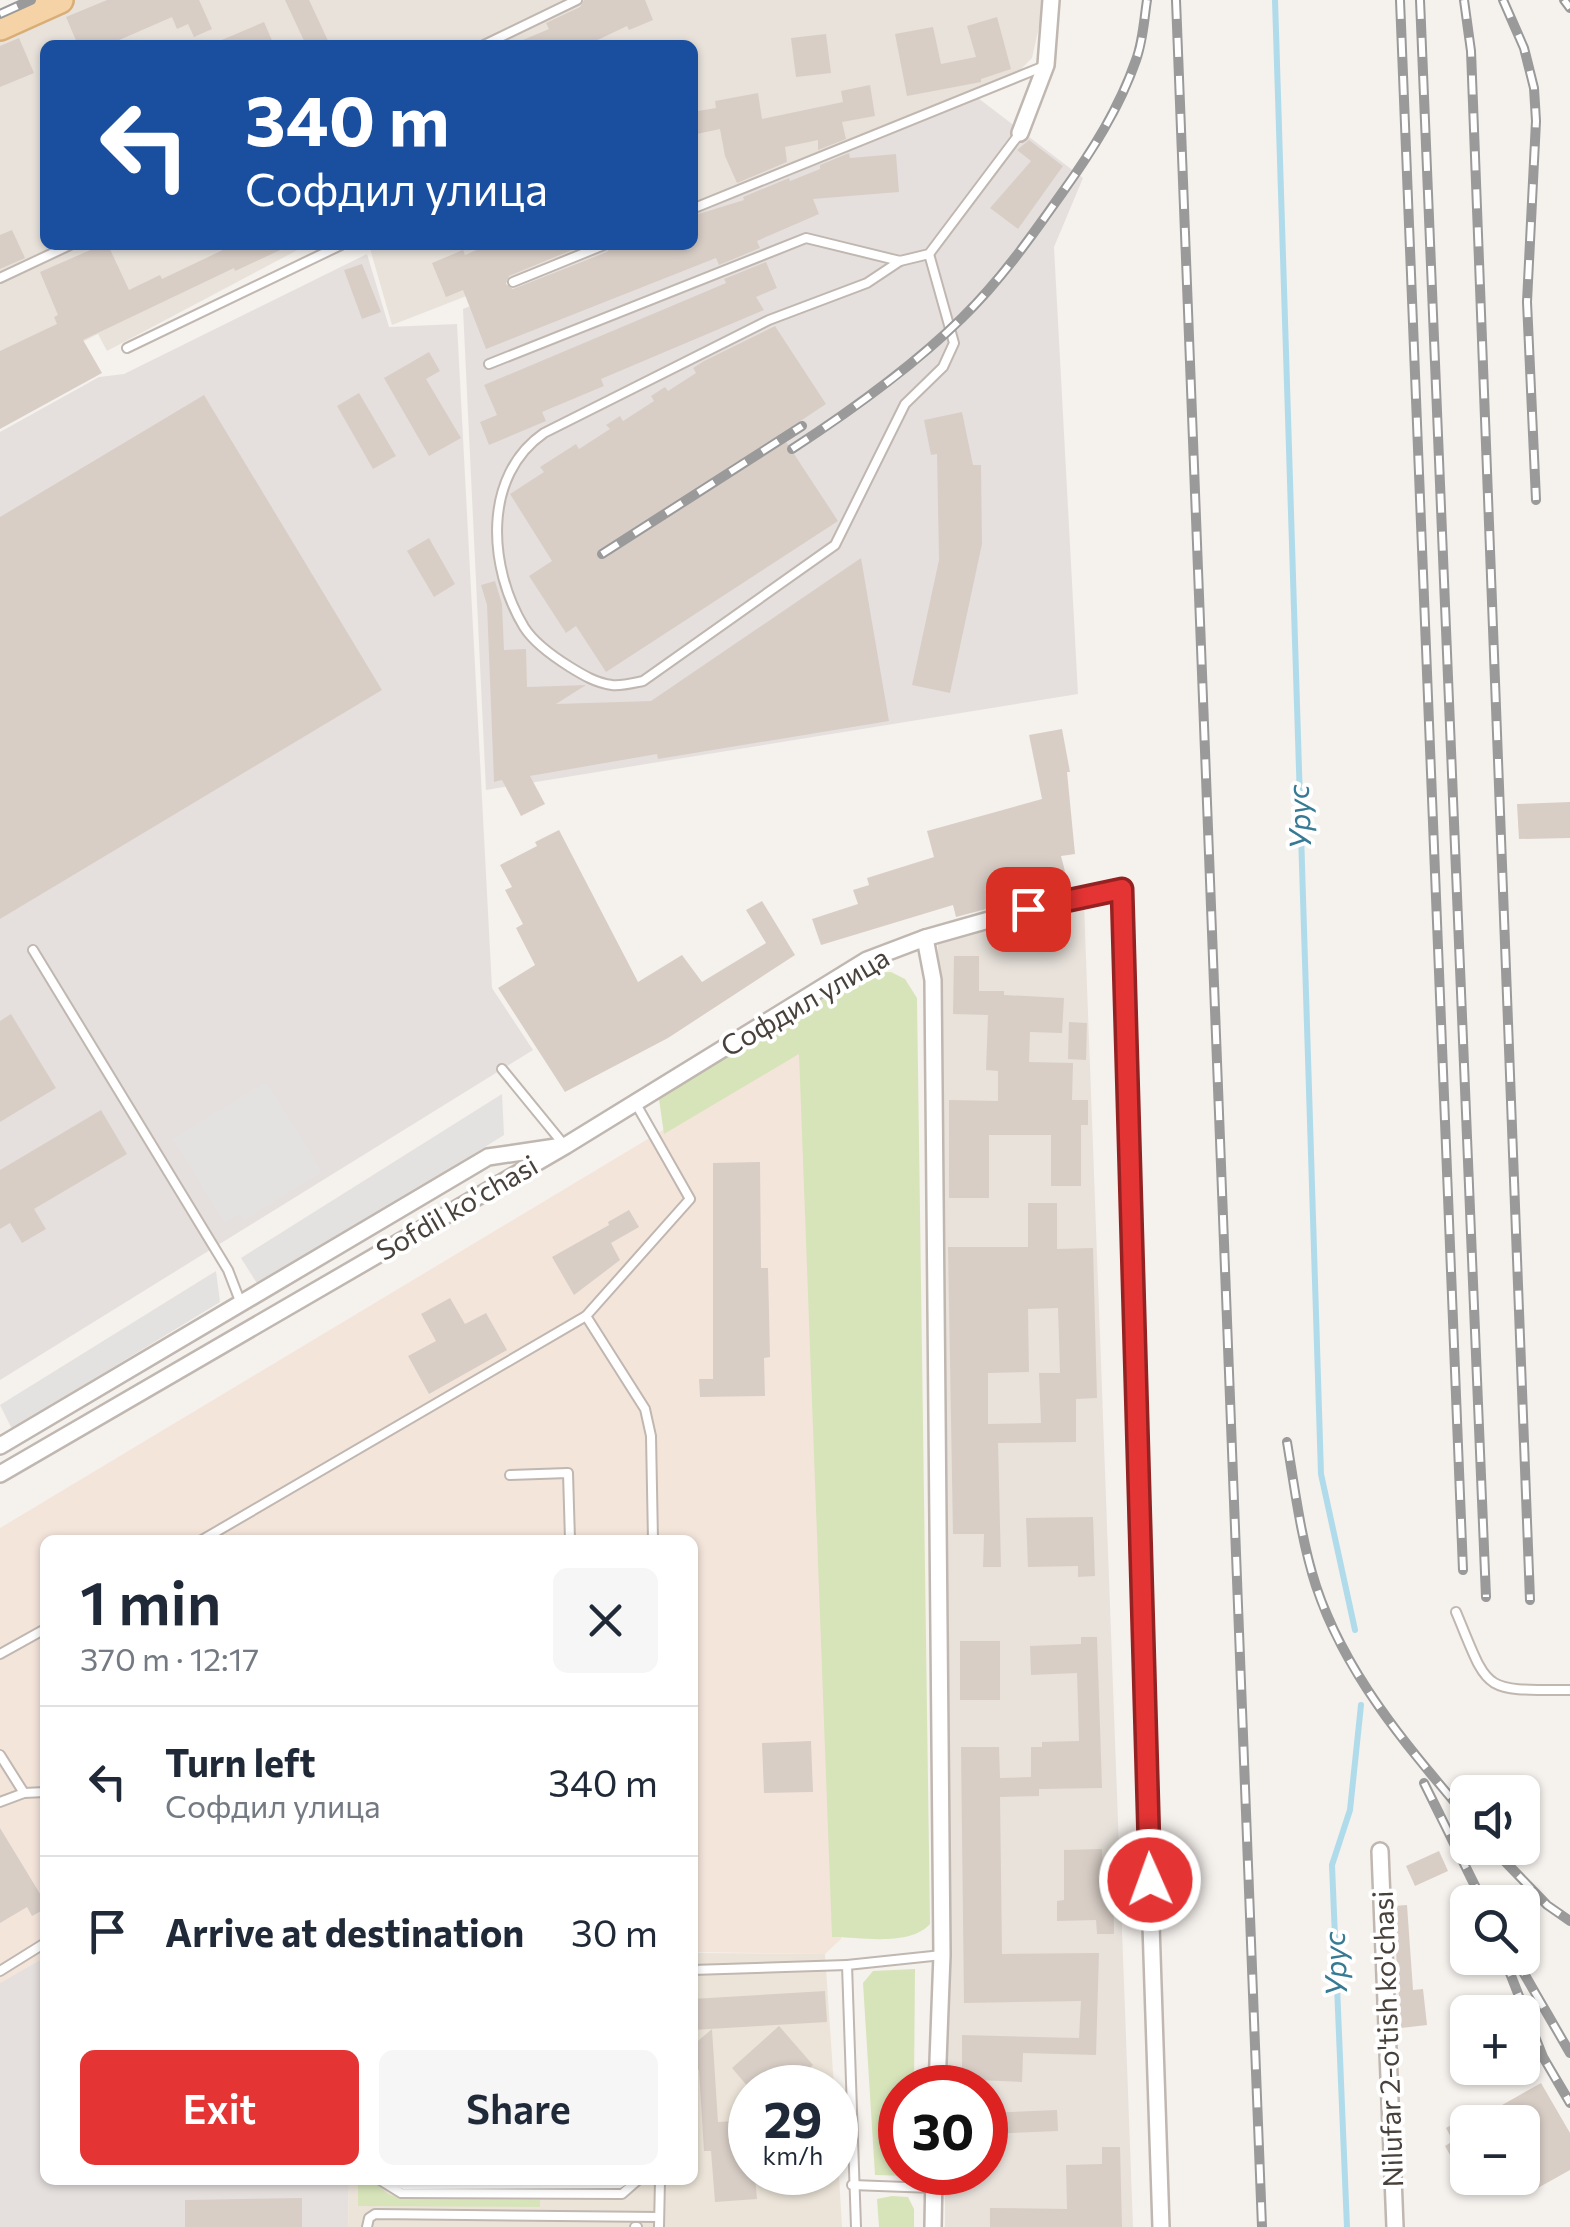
<!DOCTYPE html>
<meta charset="utf-8">
<style>
body{margin:0;font-family:Commissioner,sans-serif;background:#f6f6f7;color:#1f2937;height:100vh;display:flex;flex-direction:column;font-size:38px;white-space:nowrap}
*{box-sizing:border-box;margin:0}
p{font-size:32px;color:#747a83}
.icon{flex:none;width:55px;height:55px;fill:none;stroke:currentColor;stroke-width:2;stroke-linecap:round;stroke-linejoin:round}
.map{position:relative;flex:1;overflow:hidden}
.sheet{position:absolute;left:40px;top:1535px;width:658px;height:650px;display:flex;flex-direction:column;background:#fff;border-radius:15px;box-shadow:0 2px 8px #0004}
.sheet>*{flex:none}
.hud{position:absolute;left:40px;top:40px;width:658px;height:210px;border-radius:15px;box-shadow:0 2px 8px #0004;background:#1a4fa0;color:#fff;overflow:hidden}
.tools{position:absolute;left:1450px;top:1775px;display:grid;gap:20px}
.tools a{display:grid;place-items:center;width:90px;height:90px;border-radius:15px;background:#fff;box-shadow:0 2px 8px #0004;font-size:50px}
.speed{position:absolute;left:728px;top:2065px;display:flex;gap:20px;font-size:50px;font-weight:700;text-align:center}
.speed>*{display:grid;place-content:center;width:130px;height:130px;border-radius:50%;background:#fff;box-shadow:0 2px 8px #0004;line-height:1}
.speed small{font-size:25px;font-weight:400}
.speed .limit{border:15px solid #d22;background:#fff;color:#111}
.pin{position:absolute;display:grid;place-items:center;width:85px;height:85px;color:#fff;margin:-42px;border-radius:20px;box-shadow:0 5px 15px #0006}
.me{position:absolute;width:110px;margin:-55px;rotate:358deg;stroke-linejoin:round;filter:drop-shadow(0 0 8px #0008)}
.turn{display:flex;align-items:center;gap:35px;height:210px;padding:0 40px;font-size:45px}
.turn .icon{width:130px;height:130px;stroke-width:2.5}
.turn b{display:block;font-size:70px;line-height:85px}
.round{display:grid;place-items:center;flex:none;width:105px;height:105px;border-radius:15px;background:#f6f6f7}
.head{display:flex;align-items:center;justify-content:space-between;height:170px;padding:0 40px}
h1{font-size:60px;font-weight:600;line-height:75px}
.primary-button{display:flex;gap:20px;margin-top:auto;padding:20px 40px}
.primary-button a{flex:1;height:115px;border-radius:15px;background:#e53434;color:#fff;font-size:40px;font-weight:600;line-height:115px;text-align:center}
.primary-button a+a{background:#f6f6f7;color:#1f2937}
ul{padding:0;list-style:none}
li{display:flex;align-items:center;gap:30px;height:150px;padding:0 40px;border-top:2px solid #e0e1e3}
li div{flex:1}
li b{display:block;font-size:38px}
li em{font-style:normal}
.map>svg:first-child{display:block}
</style>
<div class="map">
<svg width="1570" height="2227" viewBox="0 0 1570 2227">
<rect width="100%" height="100%" fill="#f5f1ed"/>
<g fill="#e8e2db">
<polygon points="74,0 1045,0 1032,58 1015,75 693,206 692,45 45,45 45,245 307,245 107,351 98,334 0,384 0,33"/>
<polygon points="369,245 597,245 392,325"/>
<polygon points="1084,905 1133,2227 945,2227 945,2173 985,2172 985,2088 944,2087 938,943"/>
</g>
<polygon fill="#f4e5db" points="806,1044 841,1939 825,1954 693,1952 692,1540 45,1540 45,1957 0,1983 0,1528"/>
<g fill="#e5e0de">
<polygon points="978,98 1083,178 1054,247 1078,694 486,790 463,309 620,245 692,245 693,215"/>
<polygon points="367,254 389,327 457,324 492,988 533,1050 0,1380 0,432 99,377 124,374"/>
<polygon points="45,1957 45,2180 349,2180 348,2227 0,2227 0,1983"/>
</g>
<polygon fill="#ece4d8" points="693,1953 825,1954 834,2087 750,2088 750,2172 835,2172 835,2107 842,2227 348,2227 349,2180 692,2180"/>
<g fill="#d7e4ba">
<path d="M891,972L905,979L917,998L930,1924C909,1947 861,1937 832,1937L799,1054L664,1134L659,1099L865,973Z"/>
<polygon points="915,1969 914,2087 900,2088 900,2172 913,2173 913,2176 875,2175 863,1983 873,1971"/>
<polygon points="358,2180 372,2180 388,2194 400,2198 540,2200 540,2207 358,2206"/>
<polygon points="892,2196 908,2197 914,2209 914,2227 879,2227 877,2199"/>
</g>
<g fill="#e4e2e0">
<polygon points="266,1082 322,1172 244,1220 240,1213 225,1223 173,1139"/>
<polygon points="502,1094 504,1135 260,1288 241,1258"/>
<polygon points="216,1271 220,1302 12,1429 0,1405"/>
</g>
<g fill="none" stroke-linecap="round" stroke-linejoin="round">
<g stroke="#b0dbea" stroke-width="6">
<polyline points="1275,0 1321,1474 1355,1630"/>
<polyline points="1347,2227 1332,1865 1350,1810 1361,1705"/>
</g>
</g>
<g fill="#d8cec6" fill-rule="evenodd">
<polygon points="107,0 199,0 212,29 194,37 188,24 177,29 172,17 117,41 119,45 78,45 66,17"/>
<polygon points="285,0 309,0 330,45 306,45"/>
<polygon points="584,0 645,0 653,20 629,30 627,26 587,45 511,45 549,29 546,23 580,7"/>
<polygon points="997,17 1011,69 981,79 981,82 907,96 895,34 933,27 941,64 976,57 967,26"/>
<polygon points="264,22 274,45 210,45"/>
<polygon points="826,34 831,73 796,77 791,38"/>
<polygon points="19,38 34,73 0,87 0,46"/>
<polygon points="870,85 875,116 842,122 846,139 818,150 818,140 785,147 787,162 737,183 725,156 720,129 692,135 692,112 716,108 715,101 758,93 762,119 843,102 841,91"/>
<polygon points="1029,140 1063,166 1018,229 990,208 1031,161 1017,150"/>
<polygon points="849,153 850,158 896,154 899,192 813,199 819,214 757,241 760,248 719,265 716,258 486,349 463,290 446,297 432,263 463,250 465,255 489,245 584,245 509,276 506,284 513,289 607,252 611,245 692,245 692,216 744,200 743,197 789,178 790,181 820,169 820,165"/>
<polygon points="12,230 25,258 0,269 0,235"/>
<polygon points="102,245 108,245 129,290 160,275 162,279 225,249 223,245 291,245 235,271 234,268 83,340 102,373 0,429 0,351 57,324 54,317 58,315 40,272"/>
<polygon points="766,262 777,288 756,297 764,310 601,379 604,386 542,412 546,421 489,445 480,422 497,415 484,385 726,283 724,279"/>
<polygon points="362,264 381,312 362,319 344,270"/>
<polygon points="775,326 826,404 781,434 838,521 606,672 576,626 566,633 529,576 552,561 510,494 544,472 540,467 576,444 579,449 610,429 606,425 620,416 623,421 654,401 651,396 665,387 668,391 696,373 693,368 704,361"/>
<polygon points="429,352 440,371 426,379 461,438 429,456 384,378"/>
<polygon points="359,393 396,456 373,469 337,406"/>
<polygon points="204,395 382,690 0,919 0,517"/>
<polygon points="962,412 973,465 981,465 982,544 950,693 912,685 939,560 937,454 931,455 924,420"/>
<polygon points="429,538 455,584 434,597 407,551"/>
<polygon points="861,558 889,721 658,759 657,754 530,776 545,804 521,816 502,780 494,782 487,605 481,585 495,581 502,604 504,650 526,649 527,687 586,685 556,704 651,701"/>
<polygon points="1062,729 1070,772 1067,772 1075,854 1061,856 1069,887 956,917 953,905 821,945 812,919 858,904 853,890 869,885 867,878 934,857 927,831 1042,799 1029,735"/>
<polygon points="1570,802 1570,838 1519,839 1517,804"/>
<polygon points="559,830 638,982 682,955 702,982 766,943 746,910 762,901 795,955 668,1038 565,1092 498,988 535,965 516,928 523,924 505,890 512,887 500,865 537,846 535,842"/>
<polygon points="954,956 979,956 979,991 1004,991 1004,995 1064,998 1062,1033 1030,1032 1029,1062 1073,1063 1072,1100 1088,1100 1088,1125 1081,1125 1081,1186 1051,1186 1051,1135 989,1135 989,1198 949,1198 949,1100 998,1101 998,1071 986,1070 988,1015 953,1014"/>
<polygon points="11,1014 56,1088 0,1122 0,1021"/>
<polygon points="1069,1022 1087,1023 1086,1060 1068,1059"/>
<polygon points="101,1110 127,1154 34,1209 46,1229 22,1243 10,1223 0,1229 0,1170"/>
<polygon points="760,1162 761,1268 768,1268 770,1357 764,1358 765,1396 700,1397 699,1379 713,1379 713,1163"/>
<path d="M1028,1203H1057V1249L1093,1248L1097,1398L1076,1399V1442L998,1443L1001,1567H983L984,1534H953L948,1247H1028ZM1058,1308L1060,1373H1039L1041,1423L988,1424V1373L1029,1372L1028,1309Z"/>
<polygon points="629,1210 639,1227 611,1243 620,1260 574,1295 552,1257 609,1225 608,1222"/>
<polygon points="450,1298 465,1324 486,1313 507,1350 429,1394 408,1356 436,1341 421,1314"/>
<polygon points="1093,1517 1095,1576 1078,1577 1078,1566 1028,1567 1026,1518"/>
<polygon points="1081,1637 1097,1637 1102,1788 1039,1789 1039,1796 1000,1797 1002,1954 1099,1953 1096,2055 1023,2053 1022,2082 977,2080 977,2088 962,2088 962,2035 1079,2038 1081,2001 964,2003 961,1747 999,1747 1000,1778 1031,1777 1031,1747 1042,1747 1042,1742 1079,1741 1077,1673 1031,1675 1030,1646 1081,1644"/>
<rect x="960" y="1641" width="40" height="59"/>
<polygon points="811,1741 813,1792 764,1793 762,1743"/>
<polygon points="0,1828 45,1902 45,1909 32,1916 27,1907 0,1923"/>
<polygon points="1102,1849 1103,1881 1113,1881 1114,1934 1097,1934 1096,1920 1057,1921 1057,1901 1064,1900 1064,1850"/>
<polygon points="1439,1851 1448,1871 1415,1886 1406,1866"/>
<polygon points="1407,1905 1413,1990 1423,1989 1427,2025 1401,2028 1393,1906"/>
<polygon points="825,1991 827,2022 692,2030 692,1999"/>
<polygon points="779,2026 813,2065 788,2088 749,2088 732,2068"/>
<polygon points="712,2029 718,2122 750,2120 750,2177 755,2176 757,2199 715,2202 711,2151 704,2151 699,2070 692,2064 692,2046"/>
<polygon points="1541,2083 1570,2133 1570,2170 1536,2189 1522,2166 1522,2122 1472,2122"/>
<polygon points="1057,2110 1058,2131 985,2134 985,2113"/>
<polygon points="1468,2116 1468,2166 1462,2155 1453,2160 1445,2146 1453,2141 1446,2128"/>
<polygon points="1102,2147 1120,2147 1122,2227 990,2227 990,2208 1067,2209 1066,2165 1102,2164"/>
<polygon points="302,2198 302,2227 185,2227 185,2200"/>
</g>
<g fill="none" stroke-linecap="round" stroke-linejoin="round">
<defs>
<g id="lane">
<polyline points="484,45 577,0"/>
<polyline points="692,209 1042,67"/>
<path d="M900,261L867,283L769,320L544,433C482,476 488,567 524,627C534,643 554,657 570,667C583,675 596,683 612,685C622,686 633,683 643,681L835,545L905,404L943,367L954,343L929,254"/>
<polyline points="0,278 70,245"/>
<polyline points="513,282 604,245"/>
<polyline points="127,348 341,245"/>
<polyline points="489,364 806,238 900,261 929,254 1017,137"/>
<polyline points="33,950 228,1270 240,1301"/>
<polyline points="502,1069 565,1146"/>
<polyline points="586,1316 645,1409 651,1436 653,1540"/>
<polyline points="510,1475 568,1473 570,1540"/>
<polyline points="202,1540 586,1316 690,1199 636,1104"/>
<path d="M1456,1612C1490,1693 1480,1690 1570,1690"/>
<polyline points="0,1654 45,1629"/>
<polyline points="0,1755 24,1793"/>
<polyline points="0,1802 24,1793 45,1792"/>
<polyline points="692,1970 847,1965"/>
<polyline points="0,1971 45,1943"/>
<polyline points="380,2180 401,2193 622,2194 638,2180"/>
<polyline points="392,2180 404,2185 619,2184 626,2180"/>
<polyline points="852,2185 933,2188"/>
<polyline points="367,2227 369,2218 375,2214 659,2217"/>
<polyline points="635,2227 637,2227"/>
<polyline points="659,2227 660,2180"/>
<polyline points="856,2227 847,1965 942,1955"/>
</g>
<g id="street">
<polyline points="1020,133 1046,65 1051,0"/>
<polyline points="925,938 933,980 942,1955 937,2088"/>
<polyline points="0,1446 488,1157 556,1147"/>
<polyline points="0,1474 565,1146 867,960 925,938 1063,899 1122,889 1138,1532 1161,2227"/>
<polyline points="1380,1851 1395,2227"/>
<polyline points="933,2227 934,2172"/>
</g>
<polyline id="primary" points="0,27 60,0"/>
</defs>
<use href="#lane" stroke="#c0b7b0" stroke-width="12"/>
<use href="#street" stroke="#c0b7b0" stroke-width="20"/>
<use href="#primary" stroke="#d9ad76" stroke-width="30"/>
<use href="#lane" stroke="#fff" stroke-width="8"/>
<use href="#street" stroke="#fff" stroke-width="15"/>
<use href="#primary" stroke="#f5d3a6" stroke-width="25"/>
<defs>
<g id="rail">
<polyline points="1176,0 1262,2227"/>
<polyline points="1400,0 1463,1570"/>
<polyline points="1420,0 1486,1597"/>
<polyline points="1464,0 1471,51 1530,1600"/>
<polyline points="1503,0 1524,48 1534,88 1536,121 1527,302 1536,500"/>
<polyline points="1564,0 1570,8"/>
<polyline points="0,14 31,0"/>
<path d="M792,449C852,410 911,368 962,318C1000,281 1031,237 1062,193C1092,151 1119,109 1136,60C1143,41 1144,20 1147,0"/>
<polyline points="602,554 802,426"/>
<path d="M1287,1442C1295,1490 1301,1540 1316,1586C1346,1676 1408,1747 1468,1818"/>
<polyline points="1424,1783 1483,1902"/>
<polyline points="1492,1848 1547,1905 1570,1921"/>
<polyline points="1504,1958 1543,2057 1570,2103"/>
<polyline points="1515,1958 1570,2053"/>
</g>
</defs>
<use href="#rail" stroke="#9a9a9a" stroke-width="10"/>
<use href="#rail" stroke="#fff" stroke-width="6" stroke-dasharray="19" stroke-linecap="butt"/>
</g>
<g fill="none" stroke-linecap="round" stroke-linejoin="round">
<defs>
<polyline id="route" points="1028,909 1122,889 1150,1880"/>
</defs>
<use href="#route" stroke="#952222" stroke-width="25"/>
<use href="#route" stroke="#e53434" stroke-width="18"/>
</g>
<g text-anchor="middle" stroke-width="8" stroke-linejoin="round" paint-order="stroke">
<g font-size="28" fill="#49413b" stroke="#fff">
<text transform="translate(805 1002) rotate(-30)" y="10">Софдил улица</text>
<text transform="translate(457 1208) rotate(-30)" y="10">Sofdil ko'chasi</text>
<text transform="translate(1388 2039) rotate(-92)" y="10">Nilufar 2-o'tish ko'chasi</text>
</g>
<g font-size="30" font-style="italic" fill="#367a94" stroke="#fff">
<text transform="translate(1300 817) rotate(-92)" y="10">Урус</text>
<text transform="translate(1336 1964) rotate(-92)" y="10">Урус</text>
</g>
</g>
</svg>
<div class="tools">
<a><svg class="icon" aria-label="sound" viewBox="0 0 24 24"><path d="M4 9h4l5-4v14l-5-4H4zM17 9q2 3 0 6"/></svg></a>
<a><svg class="icon" aria-label="search" viewBox="0 0 24 24"><circle cx="10" cy="10" r="6"/><path d="M15 15l6 6"/></svg></a>
<a>+</a>
<a>−</a>
</div>
<div class="speed"><div>29<small>km/h</small></div><div class="limit">30</div></div>
<div class="pin" style="left:1028px;top:909px;background:#d93025"><svg class="icon" aria-label="arrive" viewBox="0 0 24 24"><path d="M6 21V4h12l-3 4 3 4H6"/></svg></div>
<svg class="me" style="left:1150px;top:1880px" viewBox="-20 -20 40 40"><circle r="17" fill="#e53434" stroke="#fff" stroke-width="3"/><path d="M0-11L8 9 0 5-8 9z" fill="#fff"/></svg>
<div class="hud">
<div class="turn"><svg class="icon" aria-label="left" viewBox="0 0 24 24"><path d="M17 20v-9H6M10 6l-5 5 5 5"/></svg><div><b>340 m</b>Софдил улица</div></div>
</div>
<section class="sheet">
<div class="head"><div><h1>1 min</h1><p>370 m · 12:17</p></div><a class="round"><svg class="icon" aria-label="close" viewBox="0 0 24 24"><path d="M6 6l12 12M18 6L6 18"/></svg></a></div>
<ul>
<li><svg class="icon" aria-label="left" viewBox="0 0 24 24"><path d="M17 20v-9H6M10 6l-5 5 5 5"/></svg><div><b>Turn left</b><p>Софдил улица</p></div><em>340 m</em></li>
<li><svg class="icon" aria-label="arrive" viewBox="0 0 24 24"><path d="M6 21V4h12l-3 4 3 4H6"/></svg><div><b>Arrive at destination</b></div><em>30 m</em></li>
</ul>
<div class="primary-button"><a>Exit</a><a>Share</a></div>
</section>
</div>
